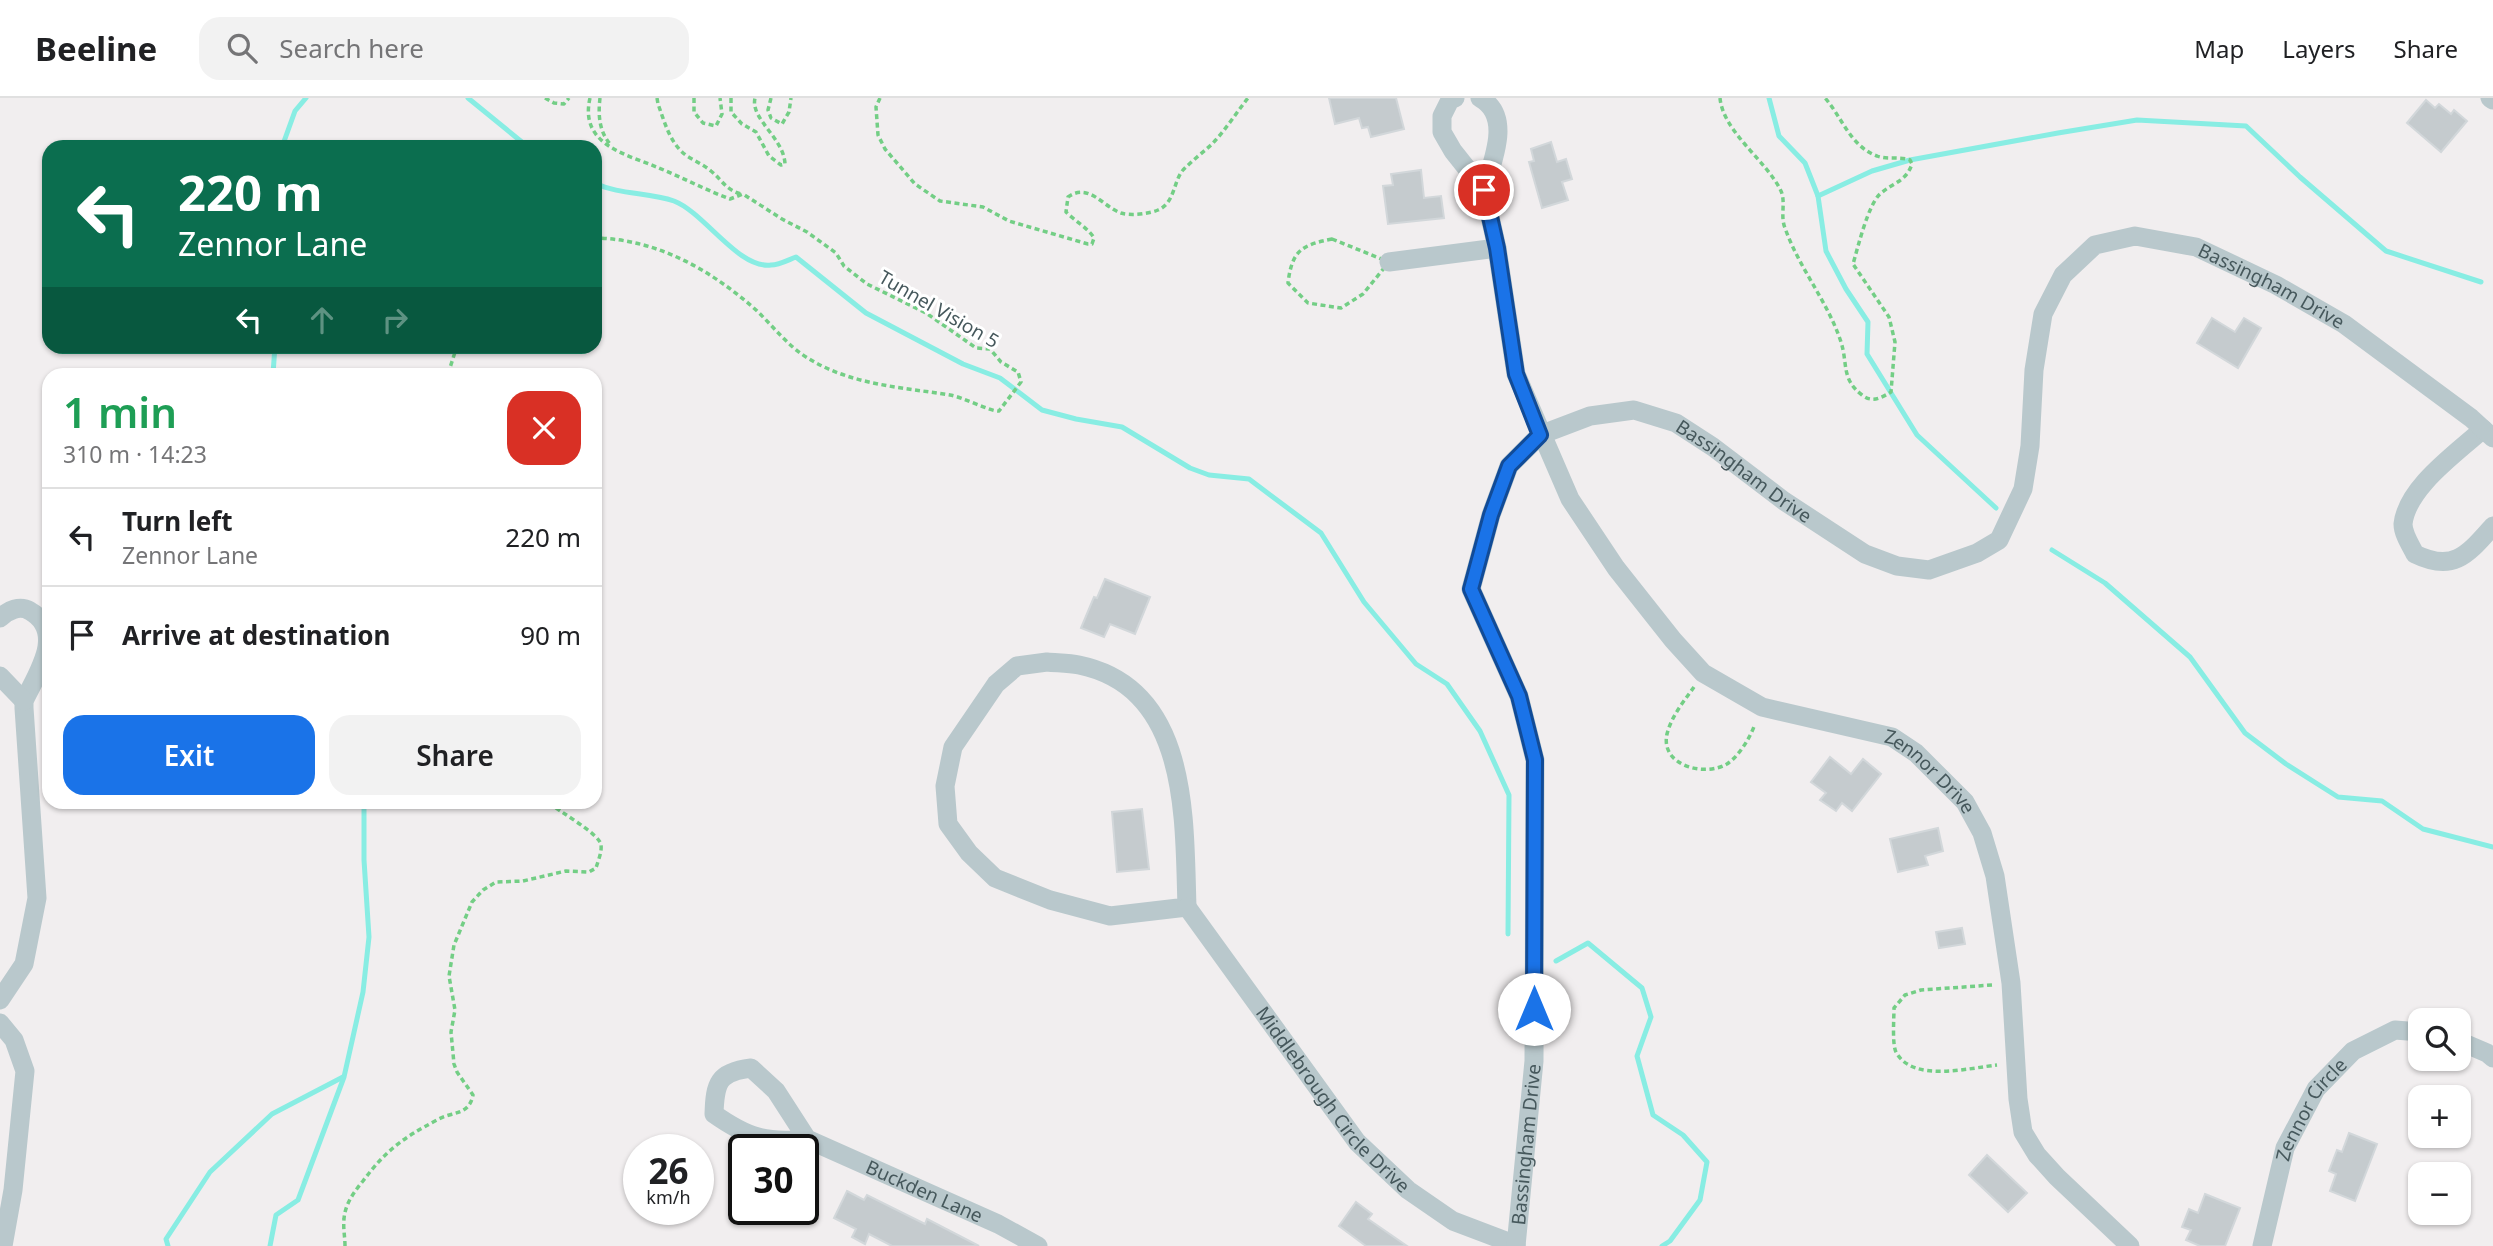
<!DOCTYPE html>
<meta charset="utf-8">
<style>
body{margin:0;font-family:"Noto Sans",sans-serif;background:#f2f2f2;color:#202124;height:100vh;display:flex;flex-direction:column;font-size:26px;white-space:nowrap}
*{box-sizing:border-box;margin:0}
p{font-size:23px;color:#757577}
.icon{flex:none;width:38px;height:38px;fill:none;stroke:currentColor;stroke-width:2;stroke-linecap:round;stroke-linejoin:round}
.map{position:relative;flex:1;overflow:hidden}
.side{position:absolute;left:42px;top:270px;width:560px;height:441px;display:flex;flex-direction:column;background:#fff;border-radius:21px;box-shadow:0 2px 5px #0004}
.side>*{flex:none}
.hud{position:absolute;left:42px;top:42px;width:560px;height:214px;border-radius:21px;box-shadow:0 2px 5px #0004;background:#0b6e4f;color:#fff;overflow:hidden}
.tools{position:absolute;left:2408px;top:910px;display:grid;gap:14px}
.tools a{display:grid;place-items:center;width:63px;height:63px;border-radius:14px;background:#fff;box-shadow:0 2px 5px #0004;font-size:35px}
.speed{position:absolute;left:623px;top:1036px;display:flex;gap:14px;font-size:35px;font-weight:700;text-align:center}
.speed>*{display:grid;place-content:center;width:91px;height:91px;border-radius:50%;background:#fff;box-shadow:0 2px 5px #0004;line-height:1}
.speed small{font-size:18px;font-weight:400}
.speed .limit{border:4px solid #111;border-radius:10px;background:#fff;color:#111}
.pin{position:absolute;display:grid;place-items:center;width:60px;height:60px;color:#fff;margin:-30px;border:4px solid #fff;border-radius:50%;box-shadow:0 2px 7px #0007}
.me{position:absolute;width:77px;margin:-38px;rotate:0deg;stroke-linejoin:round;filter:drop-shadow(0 0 5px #0008)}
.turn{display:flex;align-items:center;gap:24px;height:147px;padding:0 21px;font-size:32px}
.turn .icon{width:91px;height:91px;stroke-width:2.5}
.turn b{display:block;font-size:49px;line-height:60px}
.lanes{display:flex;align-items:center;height:66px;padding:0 21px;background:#0003;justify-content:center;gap:35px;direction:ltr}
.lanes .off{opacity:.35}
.round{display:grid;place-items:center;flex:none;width:74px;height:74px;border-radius:21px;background:#f2f2f2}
.headline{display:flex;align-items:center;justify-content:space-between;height:119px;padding:0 21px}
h1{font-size:42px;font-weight:600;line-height:52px;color:#1e9e55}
.primary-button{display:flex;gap:14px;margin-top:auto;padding:14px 21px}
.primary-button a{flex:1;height:80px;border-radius:21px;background:#1a73e8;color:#fff;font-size:28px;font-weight:600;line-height:80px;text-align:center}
.primary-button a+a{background:#f2f2f2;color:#202124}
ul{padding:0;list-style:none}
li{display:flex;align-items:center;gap:21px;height:98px;padding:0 21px;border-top:2px solid #e0e0e0}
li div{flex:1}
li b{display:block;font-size:26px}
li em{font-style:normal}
header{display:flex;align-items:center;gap:42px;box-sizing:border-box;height:98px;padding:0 35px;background:#fff;border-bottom:2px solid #e0e0e0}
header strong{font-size:33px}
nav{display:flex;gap:38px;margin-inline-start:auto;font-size:24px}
.search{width:490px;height:63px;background:#f2f2f2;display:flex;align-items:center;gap:18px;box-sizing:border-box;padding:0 24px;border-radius:21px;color:#757577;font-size:26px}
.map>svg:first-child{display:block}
</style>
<header>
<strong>Beeline</strong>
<div class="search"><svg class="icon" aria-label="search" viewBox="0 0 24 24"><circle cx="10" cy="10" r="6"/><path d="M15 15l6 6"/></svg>Search here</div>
<nav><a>Map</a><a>Layers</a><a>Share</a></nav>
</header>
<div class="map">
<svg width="2493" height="1148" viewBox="0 0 2493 1148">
<rect width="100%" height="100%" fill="#f1eeef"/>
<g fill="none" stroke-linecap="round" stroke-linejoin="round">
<g stroke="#88ede3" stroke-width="5">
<polyline points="468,0 528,49"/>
<polyline points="1769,0 1779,38 1805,65 1818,98 1826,153 1846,191 1868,224 1867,256 1917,337 1996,410"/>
<polyline points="282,49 295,13 306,0"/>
<path d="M595,85C619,97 648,94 674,103C705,115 738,171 771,167C779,167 788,162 796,159L866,215L963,266L1000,280L1042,312L1076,321L1122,329L1190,370L1209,377L1249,381L1321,435L1364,504L1416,566L1447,586L1480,633L1509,697L1508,836"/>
<polyline points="1818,98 1872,73 1910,62 2058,35 2137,22 2246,28 2300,79 2386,153 2481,184"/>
<polyline points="273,276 275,248"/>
<polyline points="2052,452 2105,485 2190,559 2245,635 2286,666 2338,699 2382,703 2423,731 2493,749"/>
<polyline points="1556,863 1588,845 1642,890 1651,919 1637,958 1653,1017 1683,1037 1707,1064 1700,1102 1670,1143 1662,1148"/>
<polyline points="168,1148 166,1141 210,1074 272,1016 343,979"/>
<polyline points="270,1148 276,1117 298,1102 344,979 363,894 369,839 364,762 364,704"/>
</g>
</g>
<g fill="#c5cbce" stroke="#d2d7da" stroke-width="2">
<polygon points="1329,0 1396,0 1404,31 1371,39 1368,29 1362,30 1359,20 1335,26"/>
<polygon points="2426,2 2435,10 2439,6 2451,16 2454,12 2467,23 2441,54 2407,25"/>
<polygon points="1551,44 1557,64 1566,61 1572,81 1562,84 1568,102 1542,110 1529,64 1534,63 1531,51"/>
<polygon points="1421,72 1424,100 1441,98 1444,120 1388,126 1383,88 1393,87 1391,76"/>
<polygon points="2212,220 2235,234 2244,220 2261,230 2238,270 2197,245"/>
<polygon points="1105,481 1150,499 1135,536 1110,526 1104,539 1081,530 1094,499 1097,500"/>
<polygon points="1830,659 1851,676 1863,661 1881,676 1852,713 1842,705 1836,713 1820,702 1826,695 1811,684"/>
<polygon points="1142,711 1149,771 1117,774 1112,714"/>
<polygon points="1938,730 1943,753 1925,758 1928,767 1898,774 1890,741"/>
<polygon points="1962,830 1965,846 1939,850 1936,834"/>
<polygon points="2349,1035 2377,1046 2355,1103 2330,1093 2336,1076 2329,1073 2337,1052 2342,1054"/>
<polygon points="1987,1057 2027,1095 2008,1114 1969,1077"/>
<polygon points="847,1093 864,1102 867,1097 925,1126 927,1121 979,1148 892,1148 869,1136 865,1146 852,1139 856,1131 834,1120"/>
<polygon points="2205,1096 2240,1110 2225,1148 2200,1148 2186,1142 2191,1132 2182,1129 2189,1111 2198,1115"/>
<polygon points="1356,1104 1372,1116 1368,1121 1407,1148 1366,1148 1339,1128"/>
</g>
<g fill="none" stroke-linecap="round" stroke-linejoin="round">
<g stroke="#73ce85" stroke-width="3.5" stroke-dasharray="5 3.5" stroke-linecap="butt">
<polyline points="545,0 554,5 564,6 569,0"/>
<path d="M590,0C579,47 626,56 659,70C683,80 706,92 730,101L743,96L782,121L807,134L836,155L844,168L867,186L926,215L976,250L990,251L1001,264L1018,274L1021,284L999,313C991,314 963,299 950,297C900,289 850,287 806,259C787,247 773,228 756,212C711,172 657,141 595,140"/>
<path d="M600,0C598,17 599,34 611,47"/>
<path d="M657,0L658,6C665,25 670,46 687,58C695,63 704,67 711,73C722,82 726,92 741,96"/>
<polyline points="694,0 694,14 703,25 716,28 722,16 720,0"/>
<path d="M731,0V14L742,26L756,34L769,58L781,67L785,66C784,40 750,21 755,0"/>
<polyline points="771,0 768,12 771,20 782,26 789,14 791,0"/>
<path d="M880,0L876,9L878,37L885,51L915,86L940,103L983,109L1009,123L1088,146H1092L1094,140C1088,130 1075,123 1066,114L1068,99C1089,84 1103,109 1121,115C1131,118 1148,116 1158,112C1175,105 1173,84 1183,72C1192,63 1202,55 1211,47C1225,33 1236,15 1248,0"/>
<path d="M1720,0C1723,34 1767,63 1781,93C1786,104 1780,118 1785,130C1799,170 1828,204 1841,244C1848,266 1841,281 1862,297C1872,305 1881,300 1891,294L1895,244L1889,219L1853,166C1858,149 1868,107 1880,96C1892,85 1906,84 1912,66L1910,62C1899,58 1887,62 1877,58C1850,48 1842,19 1825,0"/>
<path d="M1332,141L1389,164L1363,196L1341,210L1308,205L1288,185C1292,152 1302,147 1332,141Z"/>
<polyline points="448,276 457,248"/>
<path d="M1694,589C1684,603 1671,619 1667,636C1660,668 1705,679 1727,666C1739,658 1750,640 1755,626"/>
<path d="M1992,887L1921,892L1905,897L1894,910C1894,920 1892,946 1896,954C1912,985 1969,970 1997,967"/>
<path d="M345,1148C345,1139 343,1130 344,1121C345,1106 354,1094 363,1083C386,1052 403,1040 437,1022C452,1013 469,1018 473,997L457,974L454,966L451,934L455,912L449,878L454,847L472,804L483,792L496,784L523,783L566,773L589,774L596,770C598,763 602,754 601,747C600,736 558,713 548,704"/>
</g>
<g stroke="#b9c8cc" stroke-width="19">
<path id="s1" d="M1455,0L1450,2L1442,18V34L1453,53L1484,92L1497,150L1516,276L1570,401L1616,470L1673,542L1703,575L1762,609L1892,639L1916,655L1965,704L1982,735L1995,778L2011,885L2018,1001L2023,1034L2037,1057L2057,1079L2130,1148"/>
<path d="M1480,0C1513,18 1492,64 1484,92"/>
<polyline points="2490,0 2493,2"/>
<polyline points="1389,164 1497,150"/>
<path d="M2483,331C2457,355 2407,389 2403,426C2403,436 2411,448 2415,456C2454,475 2468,456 2493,428"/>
<path d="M0,520C8,512 20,507 30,513C67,534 36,577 24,603V610L37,800L24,866L0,902"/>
<path d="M1047,564C1057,565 1069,565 1079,567C1190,590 1184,721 1187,809L1110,818L1050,802L995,780L969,755L948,726L945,688L953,649L996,586L1017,568Z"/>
<polyline points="0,578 24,603"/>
<path id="s2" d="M1187,809L1357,1044L1408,1092L1453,1123L1516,1147"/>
<polyline points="0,925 14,942 25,973 13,1092 3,1148"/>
<polyline points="2459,943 2487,955 2493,960"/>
<path id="s3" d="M807,1041C766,1045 748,1040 714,1016C715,985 718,974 751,970L776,993L807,1041L998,1126L1038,1148"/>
<path id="s4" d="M1516,1148L1534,963L1535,662L1519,598L1471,491L1491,417L1509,368L1540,337L1590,318L1634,312L1676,325L1713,349L1784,403L1865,456L1897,468L1929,472L1977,455L1999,442L2023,391L2030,348L2034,272L2043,216L2063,177L2095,147L2135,138L2196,149L2276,187L2344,226L2471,320L2493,340"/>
<path id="s5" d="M2262,1148L2285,1050L2316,991L2353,953L2395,932L2420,934"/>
</g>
</g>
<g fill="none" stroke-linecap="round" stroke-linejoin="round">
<defs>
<polyline id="route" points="1484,92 1497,150 1516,276 1540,337 1509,368 1491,417 1471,491 1519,598 1535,662 1534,911"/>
</defs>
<use href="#route" stroke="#114b97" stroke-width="18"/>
<use href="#route" stroke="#1a73e8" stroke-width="12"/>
</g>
<g text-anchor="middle" stroke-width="6" stroke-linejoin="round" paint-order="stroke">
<g font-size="19" fill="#46585c" stroke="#fff">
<text dy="7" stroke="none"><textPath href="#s4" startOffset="1866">Bassingham Drive</textPath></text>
<text transform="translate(939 211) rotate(30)" y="7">Tunnel Vision 5</text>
<text dy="7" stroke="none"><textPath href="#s4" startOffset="1068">Bassingham Drive</textPath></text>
<text dy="7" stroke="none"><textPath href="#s1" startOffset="906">Zennor Drive</textPath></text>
<text dy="7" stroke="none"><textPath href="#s2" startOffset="242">Middlebrough Circle Drive</textPath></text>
<text dy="7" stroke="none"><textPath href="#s5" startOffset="147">Zennor Circle</textPath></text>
<text dy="7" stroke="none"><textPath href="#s4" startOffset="102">Bassingham Drive</textPath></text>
<text dy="7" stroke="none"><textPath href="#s3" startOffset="387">Buckden Lane</textPath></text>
</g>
</g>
</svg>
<div class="tools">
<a><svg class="icon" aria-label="search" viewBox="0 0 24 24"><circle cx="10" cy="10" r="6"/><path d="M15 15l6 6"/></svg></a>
<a>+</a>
<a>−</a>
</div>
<div class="speed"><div>26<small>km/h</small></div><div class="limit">30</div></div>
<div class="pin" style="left:1484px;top:92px;background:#d93025"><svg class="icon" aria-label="arrive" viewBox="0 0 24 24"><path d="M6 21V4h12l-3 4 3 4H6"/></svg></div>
<svg class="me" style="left:1534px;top:911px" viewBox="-20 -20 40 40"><circle r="19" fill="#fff"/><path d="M0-13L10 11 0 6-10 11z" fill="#1a73e8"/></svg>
<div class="hud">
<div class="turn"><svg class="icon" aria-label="left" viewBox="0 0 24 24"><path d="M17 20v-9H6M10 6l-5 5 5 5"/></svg><div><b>220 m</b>Zennor Lane</div></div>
<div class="lanes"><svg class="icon" aria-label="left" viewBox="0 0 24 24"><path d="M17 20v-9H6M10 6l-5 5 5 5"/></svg><svg class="icon off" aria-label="ahead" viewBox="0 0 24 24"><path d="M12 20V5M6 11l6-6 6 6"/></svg><svg class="icon off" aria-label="right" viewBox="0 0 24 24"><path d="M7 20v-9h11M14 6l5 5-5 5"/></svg></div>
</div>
<section class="side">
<div class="headline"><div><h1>1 min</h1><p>310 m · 14:23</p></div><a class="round" style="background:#d93025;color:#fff"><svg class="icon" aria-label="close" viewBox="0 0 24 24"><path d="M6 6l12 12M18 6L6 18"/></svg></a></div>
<ul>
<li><svg class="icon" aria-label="left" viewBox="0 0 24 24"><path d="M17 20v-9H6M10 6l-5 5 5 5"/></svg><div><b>Turn left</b><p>Zennor Lane</p></div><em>220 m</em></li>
<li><svg class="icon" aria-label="arrive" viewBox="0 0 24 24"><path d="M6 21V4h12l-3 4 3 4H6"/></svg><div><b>Arrive at destination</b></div><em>90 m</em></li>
</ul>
<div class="primary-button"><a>Exit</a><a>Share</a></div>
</section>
</div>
